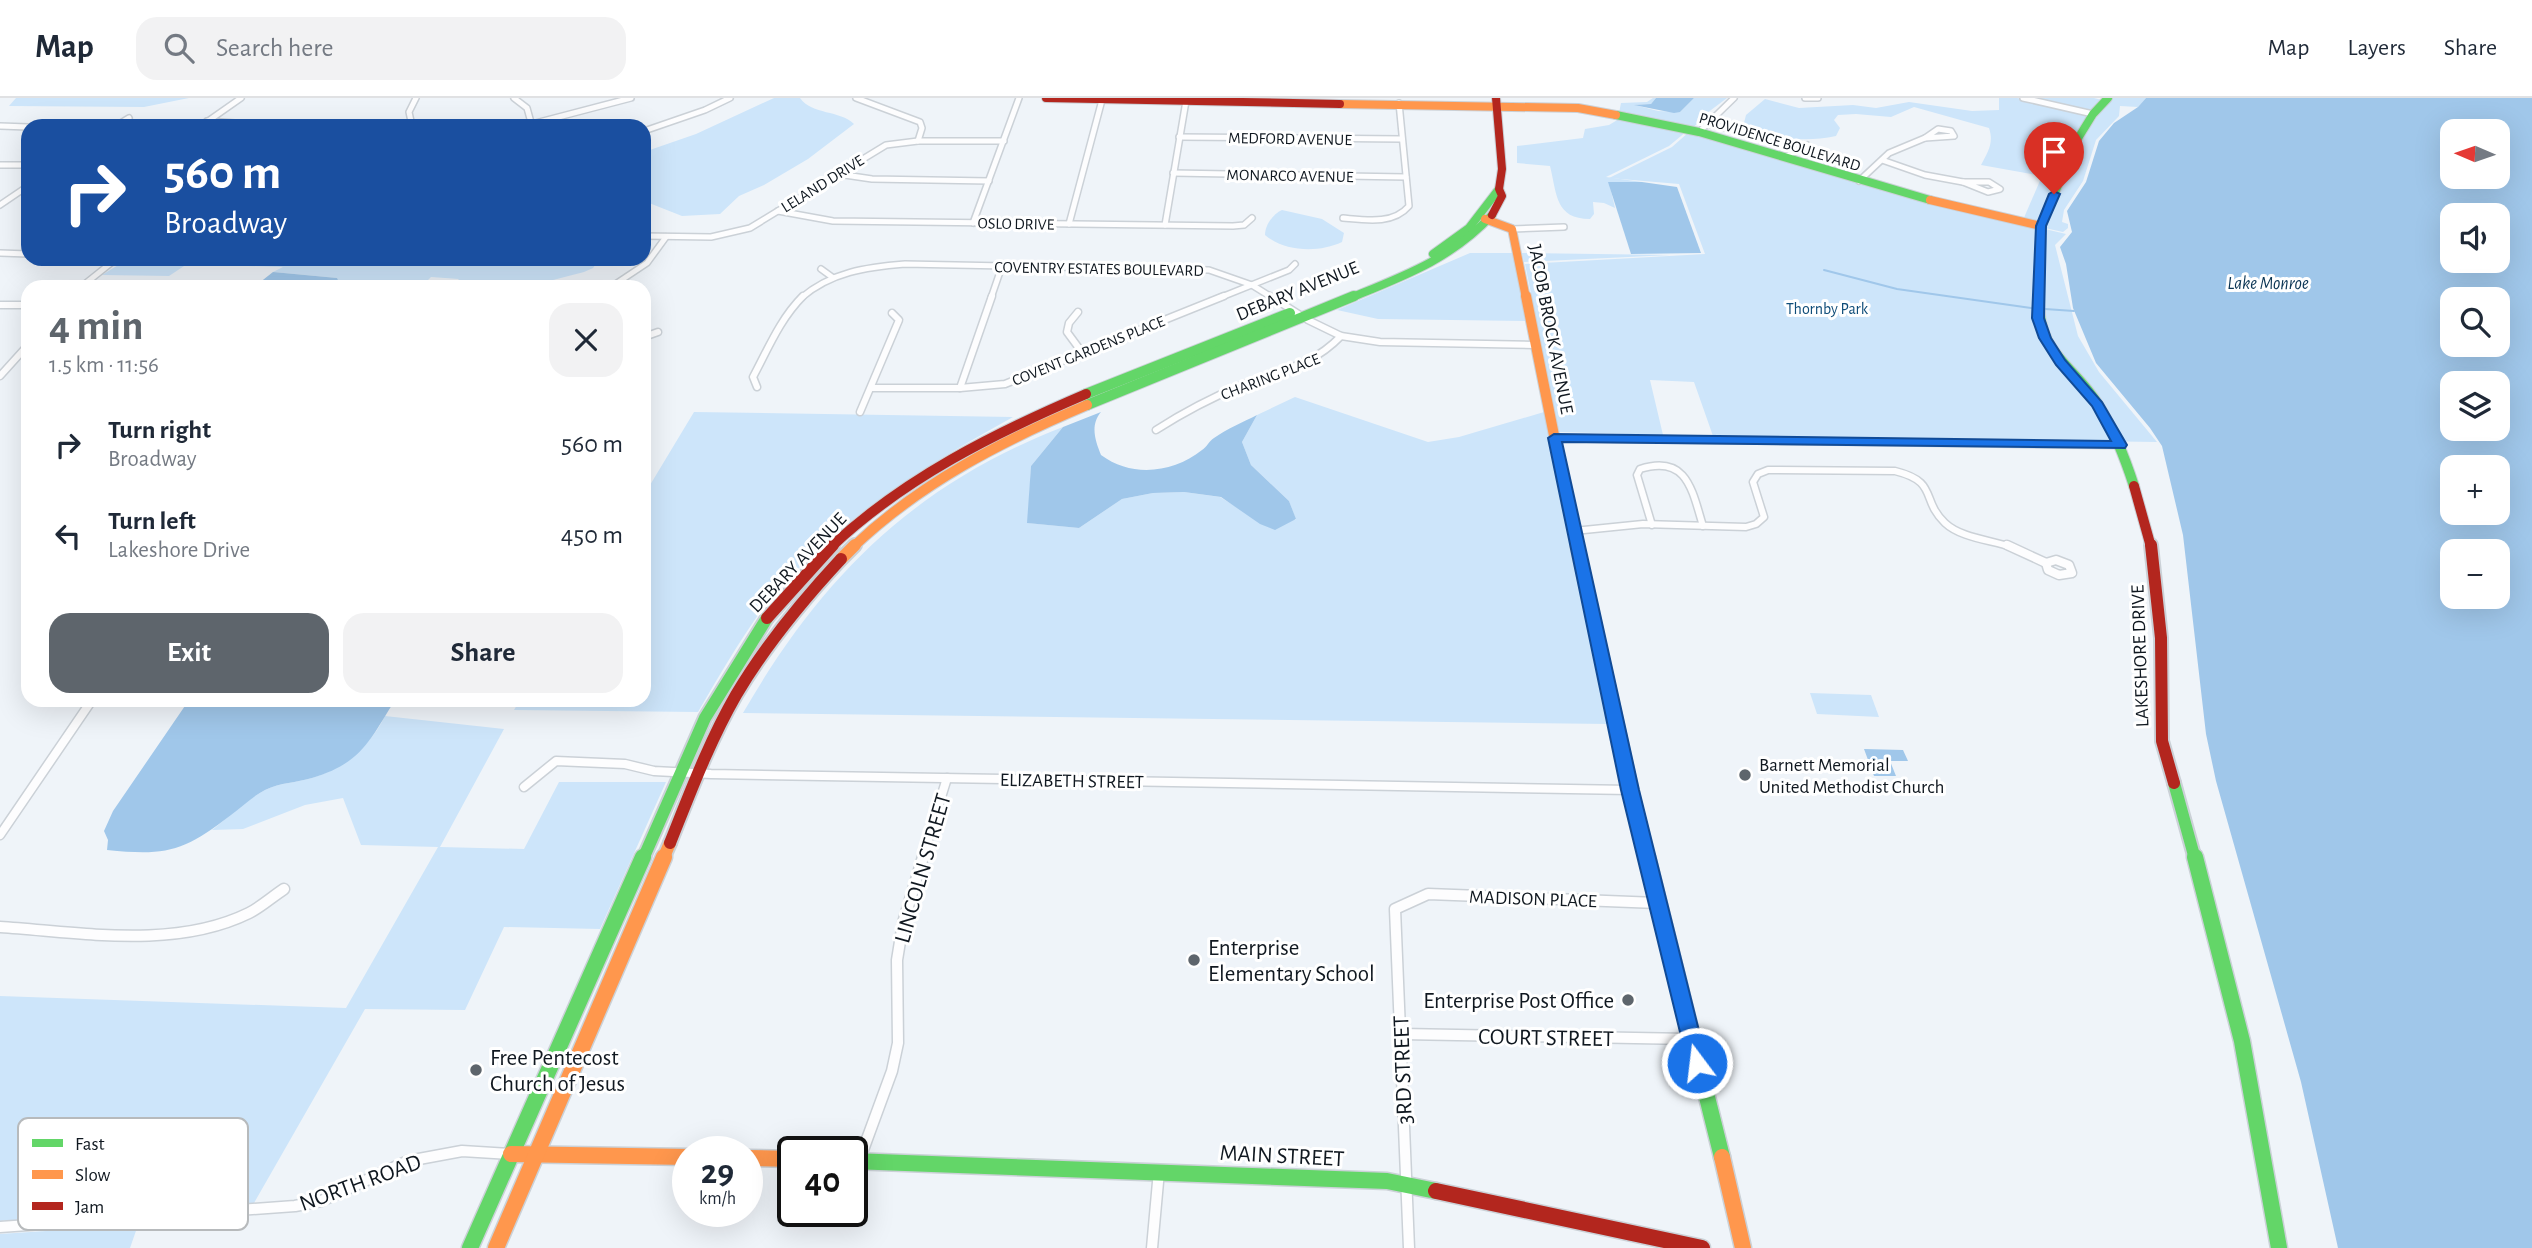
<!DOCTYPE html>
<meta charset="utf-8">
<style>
body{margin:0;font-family:"Alegreya Sans",sans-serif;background:#f2f2f3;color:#1f2937;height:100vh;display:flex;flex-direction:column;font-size:26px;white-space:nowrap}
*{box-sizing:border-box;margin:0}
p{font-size:23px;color:#747a83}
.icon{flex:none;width:38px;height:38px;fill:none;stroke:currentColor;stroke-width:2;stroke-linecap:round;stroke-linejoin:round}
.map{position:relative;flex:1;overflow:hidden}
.panel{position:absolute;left:21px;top:182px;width:630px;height:427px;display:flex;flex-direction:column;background:#fff;border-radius:21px;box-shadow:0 7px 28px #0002}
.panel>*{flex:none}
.top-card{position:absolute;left:21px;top:21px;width:630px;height:147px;border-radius:21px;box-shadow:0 7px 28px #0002;background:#1a4fa0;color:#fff;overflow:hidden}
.needle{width:46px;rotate:272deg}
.tools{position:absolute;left:2440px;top:21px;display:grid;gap:14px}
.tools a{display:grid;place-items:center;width:70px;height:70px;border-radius:14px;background:#fff;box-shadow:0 7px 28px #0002;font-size:35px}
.speed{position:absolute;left:672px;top:1038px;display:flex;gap:14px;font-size:35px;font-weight:700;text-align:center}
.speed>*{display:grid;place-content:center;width:91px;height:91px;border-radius:50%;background:#fff;box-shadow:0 7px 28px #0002;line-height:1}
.speed small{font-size:18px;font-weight:400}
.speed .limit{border:4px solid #111;border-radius:10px;background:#fff;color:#111}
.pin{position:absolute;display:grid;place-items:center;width:60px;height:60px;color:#fff;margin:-72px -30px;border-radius:50% 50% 50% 0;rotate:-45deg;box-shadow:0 0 7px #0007}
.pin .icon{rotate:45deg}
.me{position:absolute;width:77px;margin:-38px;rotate:345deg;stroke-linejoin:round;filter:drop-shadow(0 0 5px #0008)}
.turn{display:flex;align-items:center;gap:24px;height:147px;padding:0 28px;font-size:32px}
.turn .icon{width:91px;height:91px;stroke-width:2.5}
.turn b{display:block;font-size:49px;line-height:60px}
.round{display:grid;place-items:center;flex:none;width:74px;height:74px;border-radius:21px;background:#f2f2f3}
.head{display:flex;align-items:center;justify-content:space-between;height:119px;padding:0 28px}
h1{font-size:42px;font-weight:600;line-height:52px;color:#5e656c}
.action{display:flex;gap:14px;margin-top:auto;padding:14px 28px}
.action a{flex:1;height:80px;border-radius:21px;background:#5e656c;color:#fff;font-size:28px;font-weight:600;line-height:80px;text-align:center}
.action a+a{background:#f2f2f3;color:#1f2937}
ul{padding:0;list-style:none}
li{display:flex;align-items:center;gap:21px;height:91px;padding:0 28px}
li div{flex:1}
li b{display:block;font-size:26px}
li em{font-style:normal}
header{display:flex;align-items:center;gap:42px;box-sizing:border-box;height:98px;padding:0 35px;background:#fff;border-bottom:2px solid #e0e1e3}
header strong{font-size:33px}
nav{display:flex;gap:38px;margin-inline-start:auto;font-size:24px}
.search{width:490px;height:63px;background:#f2f2f3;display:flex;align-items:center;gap:18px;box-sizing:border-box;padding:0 24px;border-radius:21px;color:#747a83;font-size:26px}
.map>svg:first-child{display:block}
</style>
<header>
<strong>Map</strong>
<div class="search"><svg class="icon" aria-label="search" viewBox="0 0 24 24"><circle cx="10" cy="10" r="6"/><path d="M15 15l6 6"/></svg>Search here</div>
<nav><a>Map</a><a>Layers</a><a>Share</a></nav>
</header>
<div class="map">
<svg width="2532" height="1150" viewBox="0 0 2532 1150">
<rect width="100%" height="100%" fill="#eff4f9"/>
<g fill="#cde5fa">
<polygon points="16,0 189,0 144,9 9,8"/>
<path d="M774,0H800C812,17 840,12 854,26L808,61L764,87L739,98L720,116L682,118L644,103V54L696,36Z"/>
<polygon points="1653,0 1656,0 1651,6 1635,7 1658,13 1680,14 1694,0 1727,0 1707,15 1692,31 1619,15 1621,5 1647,4"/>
<path d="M1999,0H2017L2089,16L2073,41L2037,125L2023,122L2042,78L1981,67C1988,54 1994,45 1989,30L1914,9L1891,19L1856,16L1838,17L1834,22L1840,30L1836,38C1802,45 1774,41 1744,25L1746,17L1765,1L1799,10L1853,7L1876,10L1909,4L1972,13L1999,12Z"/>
<polygon points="2029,0 2094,0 2102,2 2090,14"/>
<polygon points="2110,0 2146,0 2138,9 2120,8 2119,18 2096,42 2083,83 2064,112 2062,124 2068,126 2068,130 2063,134 2045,130 2081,42"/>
<path d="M1619,21L1687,33L1669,48L1606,79L1642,84H1609L1615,110L1604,105L1593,104L1594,116L1590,121C1555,121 1557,96 1550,68L1517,65V48L1583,40L1585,31L1609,27Z"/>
<polygon points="1689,34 1964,112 2066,136 2055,147 2078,238 2099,274 2157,344 1713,338 1694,284 1650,282 1663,337 1559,334 1525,166 1705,156 1679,86 1609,80 1672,49"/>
<path d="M1282,112L1322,121L1344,135L1342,144C1319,155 1285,154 1265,137C1265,127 1273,116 1282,112Z"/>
<polygon points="1470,155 1514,155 1525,223 1378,221 1337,212"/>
<polygon points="1522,155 1670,157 1524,164"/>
<polygon points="128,161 600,161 593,170 584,174 526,189 451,189 459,181 431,179 421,189 367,189 366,187 339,186 337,180 273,174 283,169 187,166 169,178 102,177"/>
<path d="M1295,299L1428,344L1459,339L1544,314L1610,626L743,615C822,478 914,387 1063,329L1031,368L1028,425L1079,430L1122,401L1153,395L1184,394L1220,399L1238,410L1296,422L1289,403L1251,367L1242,344L1257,317Z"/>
<path d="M694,314L1013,319C941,359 870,401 811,459C799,470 786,480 776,493C746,531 722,573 698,614L514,612L520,602H644V397Z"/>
<polygon points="1810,595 1871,597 1879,619 1817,616"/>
<path d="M385,618L504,631L440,749L524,751L559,684H666L600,831L504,829L465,912L365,911L254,1105L0,1123V898L346,910L438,749L361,747L343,700L305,707L243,731L212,732C229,719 246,702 265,692C281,684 296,685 312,680C343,671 371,647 385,618Z"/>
<polygon points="138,1127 130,1150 0,1150 0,1136"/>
</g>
<g fill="#a0c7ea" fill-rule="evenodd">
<polygon points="1656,0 1694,0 1680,14 1674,15 1634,7 1651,6"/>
<path d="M2146,0H2532V1150H2338L2301,984L2216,683L2206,636L2183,437L2162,348L2150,330L2096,265L2073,210L2066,166L2060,149L2072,134L2067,113L2086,84L2099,43L2114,25L2138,9ZM2452,33H2497V79H2452ZM2497,117V163H2452V117ZM2497,201V247H2452V201ZM2452,285H2497V331H2452ZM2497,369V415H2452V369ZM2497,453V499H2452V453Z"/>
<polygon points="1608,84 1642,84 1677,89 1701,155 1631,156"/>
<polygon points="273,174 337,180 340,186 367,187 367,189 254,189"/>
<path d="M1101,314C1090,327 1095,342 1101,357C1132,380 1173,375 1202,352C1207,349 1209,343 1214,340C1227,331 1243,324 1257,317L1242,344L1251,367L1289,403L1296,421L1275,432L1260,426L1221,399L1184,394L1153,395L1122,401L1079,430L1027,425L1031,368L1063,329Z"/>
<path d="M189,602H395C370,642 362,665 312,680C296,685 281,684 265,692C253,698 242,709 231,717C183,754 166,758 107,752L108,742L104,733L113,713Z"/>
<polygon points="1864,651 1903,652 1908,663 1890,663 1896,678 1874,678"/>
</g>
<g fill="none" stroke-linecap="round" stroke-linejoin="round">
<g stroke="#a0c7ea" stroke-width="2">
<polyline points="1824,172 1897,191 2031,210"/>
<polyline points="2045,211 2074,213"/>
</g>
<defs>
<g id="street-far3">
<polyline points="514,0 527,10 532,28"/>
<polyline points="856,0 920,24 922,30 918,43"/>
<polyline points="1805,0 1818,0"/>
<polyline points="2023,0 2093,16"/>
<polyline points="207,23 278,28"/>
<polyline points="1706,26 1731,31"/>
<polyline points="0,28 28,29"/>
<polyline points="116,28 129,20"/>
<polyline points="201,28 241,0"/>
<polyline points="412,28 409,14 416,0"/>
<polyline points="524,28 631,0"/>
<polygon points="1938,31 1951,33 1954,38 1925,40"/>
<polyline points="644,33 705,12 730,0"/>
<polyline points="1699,34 1734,0"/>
<polyline points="1179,39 1402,41"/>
<polyline points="1785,59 1807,47"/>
<polyline points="1882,62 1925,77 1963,84"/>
<polyline points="0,67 28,67"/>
<polyline points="1173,75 1406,79"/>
<polyline points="838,76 872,81 989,83"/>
<polyline points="1859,83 1889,55 1925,40"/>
<polygon points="1963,84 1989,84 2000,91 1988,94"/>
<polyline points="0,107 28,88"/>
<polyline points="778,113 833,123 1233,128 1244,127 1252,120"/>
<path d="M1343,120C1365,122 1393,127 1409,108L1399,5"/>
<polyline points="973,125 1019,0"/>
<polyline points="1069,126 1102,2"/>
<polyline points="1165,127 1186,3"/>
<polyline points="1512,131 1564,129"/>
<polyline points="644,138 711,139 750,130 886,47 918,43 1004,43"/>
<polyline points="0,155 28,156"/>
<polyline points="821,171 832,179"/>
<polyline points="81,189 116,161"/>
<polyline points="611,189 647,165 666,139"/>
<path d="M801,200C831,174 867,169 905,166L1209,172L1252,187L1273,200"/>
<polyline points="991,200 1002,168"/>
<polyline points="1219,200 1289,172 1295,166"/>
</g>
<g id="street-far2">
<polyline points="1270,198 1308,222 1341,238 1380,244 1534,247"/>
<polyline points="0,207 28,207"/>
<polyline points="1078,214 1069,225 1067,234 1081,253"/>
<polyline points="644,239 658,234"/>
<polyline points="0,278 28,247"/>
<path d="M757,289L753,279C768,251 780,221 803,198"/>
<polyline points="871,290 960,290 1005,286 1224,198"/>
<polyline points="960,290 992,198"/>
<polyline points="860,314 899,222 892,215"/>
<path d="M1156,332C1184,314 1213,299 1244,286C1282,271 1311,269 1341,238"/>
<polyline points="1554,340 2120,347"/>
<path d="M1652,427L1637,377L1640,371C1687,356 1692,392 1703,428"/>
<path d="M1574,433L1643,426L1746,429L1756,426L1764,419L1753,384L1758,376L1768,372L1895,373C1939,384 1920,401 1945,425C1961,440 1991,442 2011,449"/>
</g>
<g id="street-far1">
<polyline points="2007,447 2046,465"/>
<polygon points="2056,462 2069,467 2072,475 2059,477 2048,472 2046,465"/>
<polyline points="524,689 556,663 625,666 654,673 711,676 1630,692"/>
<polyline points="0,737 92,602"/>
<polyline points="922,761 947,680"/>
</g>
<g id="street">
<path d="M0,829C79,834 174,852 249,815C261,809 272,799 284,791"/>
<polyline points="1402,936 1690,941"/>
<polyline points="859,1063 892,973 898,945 897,862 903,825 923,759"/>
<polyline points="0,1129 295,1108 321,1103 408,1063 462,1053 511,1056"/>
<polyline points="1152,1150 1159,1073"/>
<polyline points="1409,1150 1395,811 1428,796 1657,805"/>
</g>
<g id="fast-far3">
<polyline points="1616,17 1699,34 1930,102"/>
<polyline points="1433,156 1469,130 1499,91"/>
<path d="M1350,200C1404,178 1451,161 1492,117"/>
<polyline points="2039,200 2041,128 2077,42 2093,16 2108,0"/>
</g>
<g id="fast-far2">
<path d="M2039,198C2037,258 2073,265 2099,308C2115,334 2125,360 2134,388"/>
<polyline points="1086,296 1290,215"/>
<polyline points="1087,307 1354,198"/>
<polyline points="1565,392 1577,449"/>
</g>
<g id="fast-far1">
<polyline points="1577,447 1647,761"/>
<polyline points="2174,685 2195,761"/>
<polyline points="643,761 705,620 767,520"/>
</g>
<g id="fast">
<polyline points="1647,759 1722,1059"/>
<polyline points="2195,759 2242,943 2279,1150"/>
<polyline points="852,1063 1387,1083 1436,1093"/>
<polyline points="470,1150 643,759"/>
</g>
<g id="slow-far3">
<polyline points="1340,6 1578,10 1616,17"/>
<polyline points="1930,102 2041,128"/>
<polyline points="1485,121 1512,131 1526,200"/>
</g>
<g id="slow-far2">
<polyline points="1526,198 1565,392"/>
<path d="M853,449C920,385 1002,343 1087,307"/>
</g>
<g id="slow-far1">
<polyline points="841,461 855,447"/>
<polyline points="663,761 670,745"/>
</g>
<g id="slow">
<polyline points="511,1056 688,1059"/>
<polyline points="1722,1059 1743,1150"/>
<polyline points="747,1060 793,1061"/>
<polyline points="496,1150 664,759"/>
</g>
<g id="jam-far3">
<polyline points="1046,0 1340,6"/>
<polyline points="1492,117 1502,98 1499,91 1502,71 1496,0"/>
</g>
<g id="jam-far2">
<polyline points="2134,388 2151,449"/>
<path d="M831,449C904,380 995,335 1086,296"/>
</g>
<g id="jam-far1">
<polyline points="2151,447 2161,540 2162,643 2174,685"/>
<polyline points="767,520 833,447"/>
<path d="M670,745C690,695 709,644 736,597C765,548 802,503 841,461"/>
</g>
<polyline id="jam" points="1436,1093 1702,1150"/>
</defs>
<use href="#street-far3" stroke="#cbd1d7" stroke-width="8"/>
<use href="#street-far2" stroke="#cbd1d7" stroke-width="9"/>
<use href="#street-far1" stroke="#cbd1d7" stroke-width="11"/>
<use href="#street" stroke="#cbd1d7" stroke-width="13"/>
<use href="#fast-far3" stroke="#cbd1d7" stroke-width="10"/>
<use href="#fast-far2" stroke="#cbd1d7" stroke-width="12"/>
<use href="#fast-far1" stroke="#cbd1d7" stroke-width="16"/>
<use href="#fast" stroke="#cbd1d7" stroke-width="19"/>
<use href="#slow-far3" stroke="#cbd1d7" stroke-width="10"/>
<use href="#slow-far2" stroke="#cbd1d7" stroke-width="12"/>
<use href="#slow-far1" stroke="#cbd1d7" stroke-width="16"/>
<use href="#slow" stroke="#cbd1d7" stroke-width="19"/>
<use href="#jam-far3" stroke="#cbd1d7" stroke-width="10"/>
<use href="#jam-far2" stroke="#cbd1d7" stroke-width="12"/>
<use href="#jam-far1" stroke="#cbd1d7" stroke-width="16"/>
<use href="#jam" stroke="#cbd1d7" stroke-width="19"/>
<use href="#street-far3" stroke="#fdfdfe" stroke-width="5"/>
<use href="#street-far2" stroke="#fdfdfe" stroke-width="6"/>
<use href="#street-far1" stroke="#fdfdfe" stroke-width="8"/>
<use href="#street" stroke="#fdfdfe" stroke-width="10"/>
<use href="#fast-far3" stroke="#63d668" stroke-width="8"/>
<use href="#fast-far2" stroke="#63d668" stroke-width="10"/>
<use href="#fast-far1" stroke="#63d668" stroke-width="12"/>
<use href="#fast" stroke="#63d668" stroke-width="16"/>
<use href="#slow-far3" stroke="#ff974d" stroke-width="8"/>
<use href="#slow-far2" stroke="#ff974d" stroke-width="10"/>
<use href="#slow-far1" stroke="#ff974d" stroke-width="12"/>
<use href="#slow" stroke="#ff974d" stroke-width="16"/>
<use href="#jam-far3" stroke="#b3261e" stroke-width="8"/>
<use href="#jam-far2" stroke="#b3261e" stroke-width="10"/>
<use href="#jam-far1" stroke="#b3261e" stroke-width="12"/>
<use href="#jam" stroke="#b3261e" stroke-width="16"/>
</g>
<polygon fill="#1a73e8" stroke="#114b97" stroke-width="2" points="2054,93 2060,96 2046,128 2044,220 2051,240 2065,262 2102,304 2127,347 2125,350 1562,344 1639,692 1707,965 1704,971 1697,974 1689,971 1621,692 1548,340 1554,336 2111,343 2092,308 2056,267 2039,240 2032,220 2036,128 2049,96"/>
<g fill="#5e656c" stroke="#fff" stroke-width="2.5">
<circle cx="1745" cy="677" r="7"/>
<circle cx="1194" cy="862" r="7"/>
<circle cx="1628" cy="902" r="7"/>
<circle cx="476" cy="972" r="7"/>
</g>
<g text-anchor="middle" stroke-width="6" stroke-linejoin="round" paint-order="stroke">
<g font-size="16" fill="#101820" stroke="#fff">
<text transform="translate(1290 40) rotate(1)" y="6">MEDFORD AVENUE</text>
<text transform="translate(1780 43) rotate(17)" y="6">PROVIDENCE BOULEVARD</text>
<text transform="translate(1290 77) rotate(1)" y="6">MONARCO AVENUE</text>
<text transform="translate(822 85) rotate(-32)" y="6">LELAND DRIVE</text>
<text transform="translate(1016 125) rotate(1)" y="6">OSLO DRIVE</text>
<text transform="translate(1099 170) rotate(1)" y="6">COVENTRY ESTATES BOULEVARD</text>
<text transform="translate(1088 252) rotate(-22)" y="6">COVENT GARDENS PLACE</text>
<text transform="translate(1270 278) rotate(-21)" y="6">CHARING PLACE</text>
</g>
<g font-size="16" fill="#0e4c78" stroke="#fff">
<text x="1827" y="216">Thornby Park</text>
</g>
<g font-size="18" font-style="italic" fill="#0b3554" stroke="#fff">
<text x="2268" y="191">Lake Monroe</text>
</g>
<g font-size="19" fill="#101820" stroke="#fff">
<text transform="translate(1297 192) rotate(-22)" y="7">DEBARY AVENUE</text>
<text transform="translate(1552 231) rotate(79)" y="7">JACOB BROCK AVENUE</text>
<text transform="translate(797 464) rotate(-46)" y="7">DEBARY AVENUE</text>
<text transform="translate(2139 558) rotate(-92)" y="7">LAKESHORE DRIVE</text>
<text transform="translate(1072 682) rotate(1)" y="7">ELIZABETH STREET</text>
<text transform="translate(1533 800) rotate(2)" y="7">MADISON PLACE</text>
</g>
<g font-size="19" fill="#101820" stroke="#fff" text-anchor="start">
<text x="1759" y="673">Barnett Memorial<tspan x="1759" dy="22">United Methodist Church</tspan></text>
</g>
<g font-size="23" fill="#101820" stroke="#fff">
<text transform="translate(922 770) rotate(-74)" y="8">LINCOLN STREET</text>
<text transform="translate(1546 939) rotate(1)" y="8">COURT STREET</text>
<text transform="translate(1402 972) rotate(-92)" y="8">3RD STREET</text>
<text transform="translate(1282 1057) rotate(3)" y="8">MAIN STREET</text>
<text transform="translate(360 1084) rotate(-20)" y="8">NORTH ROAD</text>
</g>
<g font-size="23" fill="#101820" stroke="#fff" text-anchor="start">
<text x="1208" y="857">Enterprise<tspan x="1208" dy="26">Elementary School</tspan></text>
<text x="1614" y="910" text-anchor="end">Enterprise Post Office</text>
<text x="490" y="967">Free Pentecost<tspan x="490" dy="26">Church of Jesus</tspan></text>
</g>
</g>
<rect x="18" y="1020" width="230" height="112" rx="10" fill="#fff" stroke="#b7babc" stroke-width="2"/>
<rect x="32" y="1041" width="31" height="8" fill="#63d668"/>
<rect x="32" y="1072" width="31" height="9" fill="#ff974d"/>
<rect x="32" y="1104" width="31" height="8" fill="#b3261e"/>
<g font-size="19" fill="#101820">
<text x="75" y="1052">Fast</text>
<text x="75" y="1083">Slow</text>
<text x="75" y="1115">Jam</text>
</g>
</svg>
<div class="tools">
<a><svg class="needle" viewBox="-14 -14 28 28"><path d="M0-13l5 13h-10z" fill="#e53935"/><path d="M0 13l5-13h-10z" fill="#747a83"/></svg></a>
<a><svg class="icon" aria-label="sound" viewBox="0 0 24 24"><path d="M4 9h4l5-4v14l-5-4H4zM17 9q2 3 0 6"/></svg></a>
<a><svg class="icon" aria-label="search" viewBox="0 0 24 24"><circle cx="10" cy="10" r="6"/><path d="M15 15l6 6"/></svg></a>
<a><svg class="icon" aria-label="layers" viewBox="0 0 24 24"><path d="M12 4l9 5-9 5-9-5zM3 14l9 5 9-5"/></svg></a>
<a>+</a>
<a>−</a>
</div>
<div class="speed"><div>29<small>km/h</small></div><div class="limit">40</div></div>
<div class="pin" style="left:2054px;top:96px;background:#d93025"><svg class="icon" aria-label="arrive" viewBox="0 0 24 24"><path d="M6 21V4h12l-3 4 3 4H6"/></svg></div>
<svg class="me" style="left:1697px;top:965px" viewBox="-20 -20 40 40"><circle r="17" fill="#1a73e8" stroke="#fff" stroke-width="3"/><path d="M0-11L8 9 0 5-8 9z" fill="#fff"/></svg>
<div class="top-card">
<div class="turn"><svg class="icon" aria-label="right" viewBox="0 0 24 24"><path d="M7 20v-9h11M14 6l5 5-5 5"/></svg><div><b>560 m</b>Broadway</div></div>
</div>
<section class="panel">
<div class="head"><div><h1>4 min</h1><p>1.5 km · 11:56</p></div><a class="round"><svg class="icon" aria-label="close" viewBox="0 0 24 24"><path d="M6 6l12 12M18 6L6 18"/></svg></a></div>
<ul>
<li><svg class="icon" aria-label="right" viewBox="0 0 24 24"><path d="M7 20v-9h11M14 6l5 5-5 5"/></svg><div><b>Turn right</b><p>Broadway</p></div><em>560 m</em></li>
<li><svg class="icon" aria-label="left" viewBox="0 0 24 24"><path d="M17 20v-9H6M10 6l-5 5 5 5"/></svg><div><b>Turn left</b><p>Lakeshore Drive</p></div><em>450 m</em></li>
</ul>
<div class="action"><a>Exit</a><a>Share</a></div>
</section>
</div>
